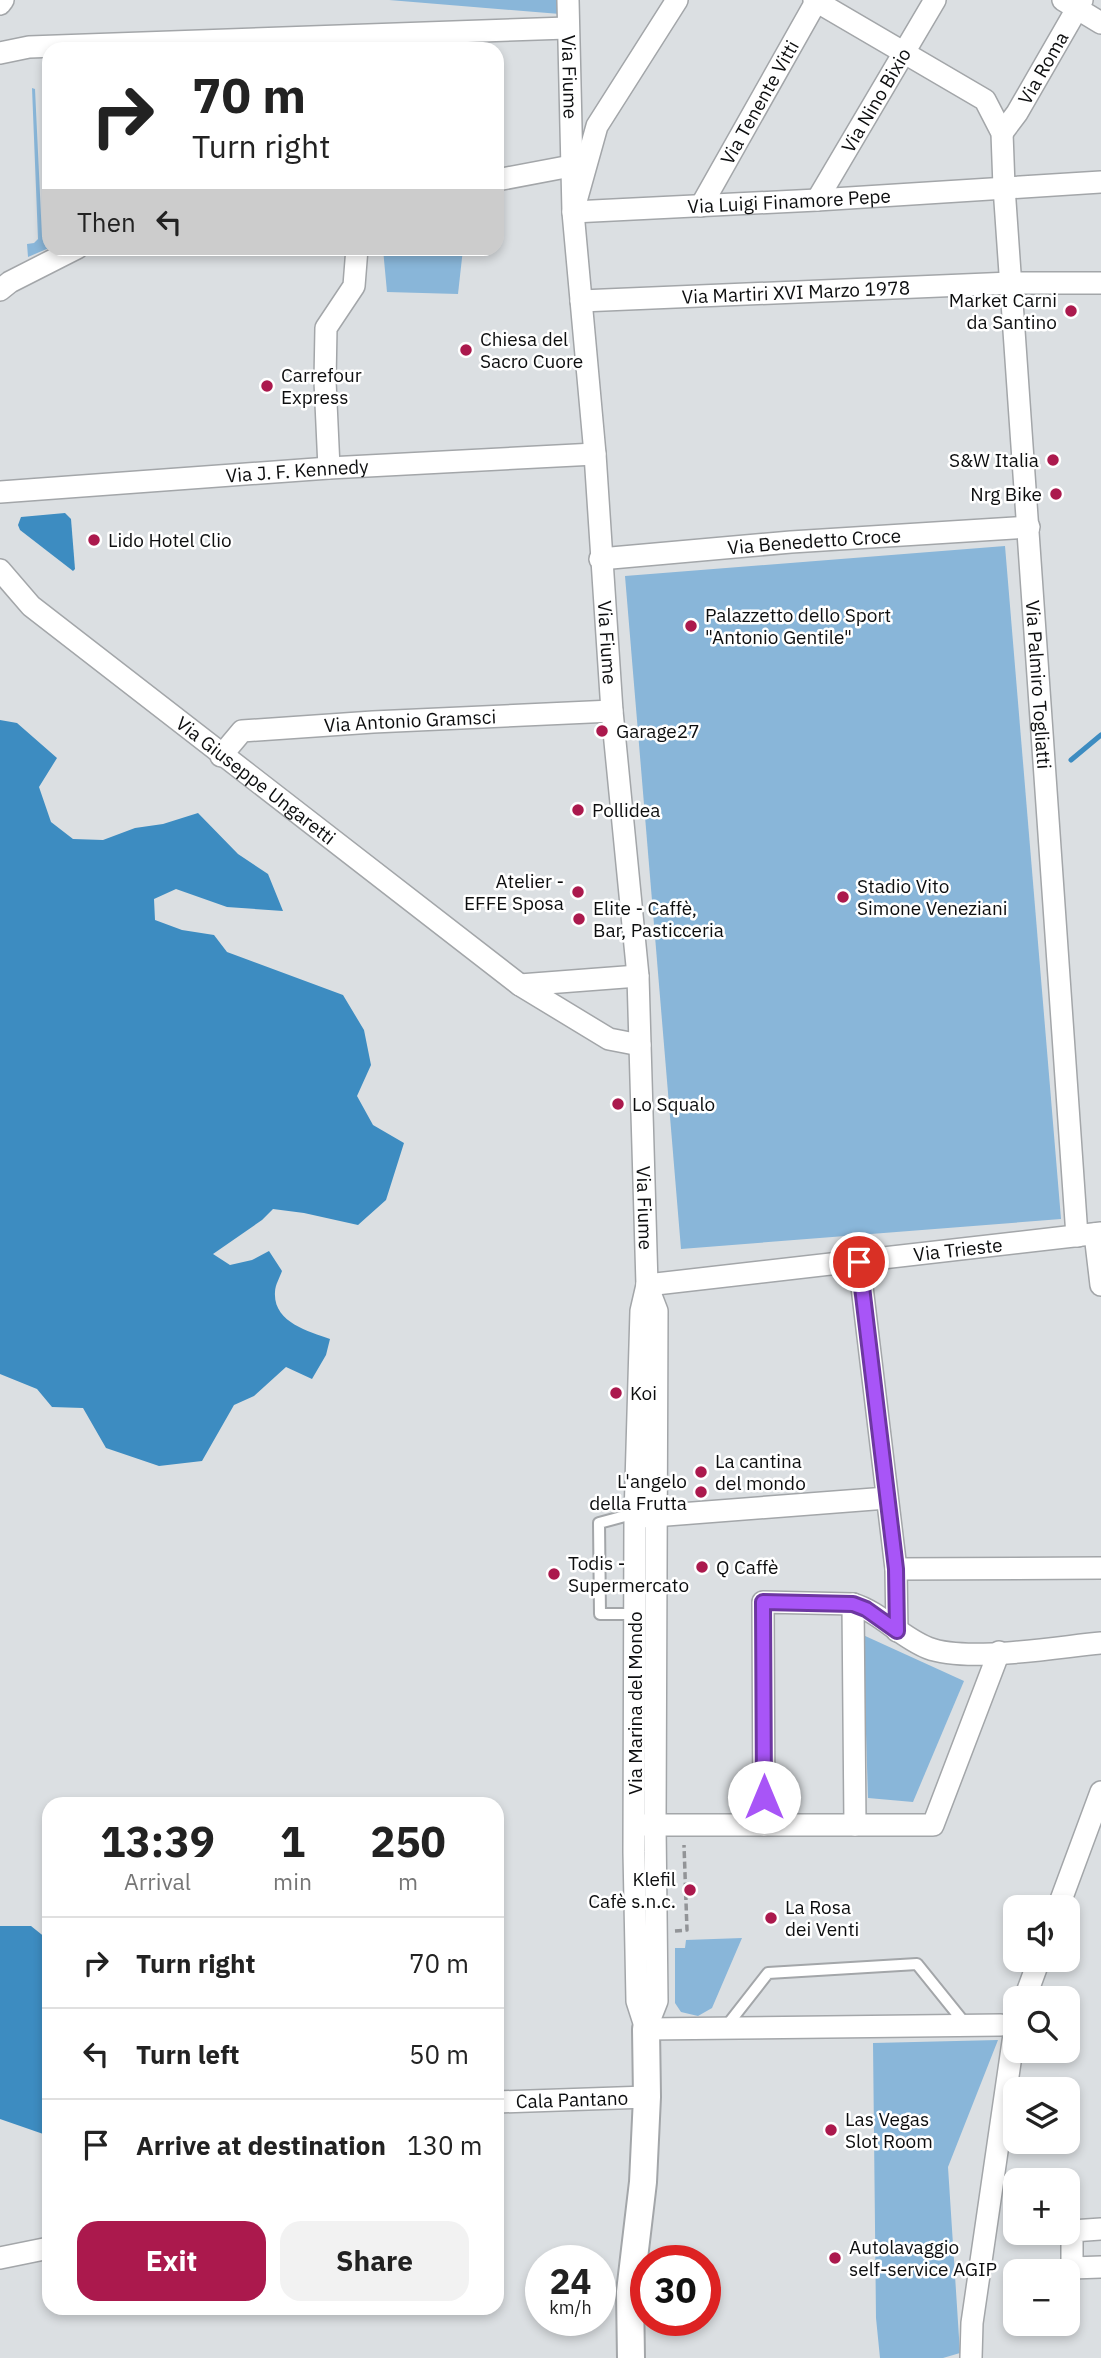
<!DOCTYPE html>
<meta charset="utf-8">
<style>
body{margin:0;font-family:"IBM Plex Sans",sans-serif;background:#f2f2f2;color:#222;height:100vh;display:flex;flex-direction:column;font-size:26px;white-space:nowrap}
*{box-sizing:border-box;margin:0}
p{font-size:23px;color:#767676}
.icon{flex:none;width:38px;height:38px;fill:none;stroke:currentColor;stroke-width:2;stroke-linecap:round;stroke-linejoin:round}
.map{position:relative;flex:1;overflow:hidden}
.sheet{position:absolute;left:42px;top:1797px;width:462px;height:518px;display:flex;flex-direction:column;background:#fff;border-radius:21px;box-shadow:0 4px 10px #0003}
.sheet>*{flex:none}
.guide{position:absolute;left:42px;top:42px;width:462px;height:214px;border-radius:21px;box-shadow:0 4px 10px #0003;background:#fff;color:#222;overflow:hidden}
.buttons{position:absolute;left:1003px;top:1895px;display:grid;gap:14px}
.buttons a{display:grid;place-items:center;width:77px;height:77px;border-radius:14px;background:#fff;box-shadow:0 4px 10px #0003;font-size:35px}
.speed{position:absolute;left:525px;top:2245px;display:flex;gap:14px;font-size:35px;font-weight:700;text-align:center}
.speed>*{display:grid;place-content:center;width:91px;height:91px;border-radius:50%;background:#fff;box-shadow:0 4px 10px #0003;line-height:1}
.speed small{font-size:18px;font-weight:400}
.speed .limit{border:10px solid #d22;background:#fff;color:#111}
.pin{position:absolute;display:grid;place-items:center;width:60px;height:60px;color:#fff;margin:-30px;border:4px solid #fff;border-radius:50%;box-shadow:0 2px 7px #0007}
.me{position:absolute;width:77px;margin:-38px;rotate:0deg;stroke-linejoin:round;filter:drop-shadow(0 0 5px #0008)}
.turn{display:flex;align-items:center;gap:24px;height:147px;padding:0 35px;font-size:32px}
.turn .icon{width:91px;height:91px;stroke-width:2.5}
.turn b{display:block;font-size:49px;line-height:60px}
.then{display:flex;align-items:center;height:66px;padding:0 35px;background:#0003;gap:14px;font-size:26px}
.eta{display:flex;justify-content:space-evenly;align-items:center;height:119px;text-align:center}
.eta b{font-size:42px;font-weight:800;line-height:49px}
.button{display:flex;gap:14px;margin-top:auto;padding:14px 35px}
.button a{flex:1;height:80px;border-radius:21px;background:#ab194d;color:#fff;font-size:28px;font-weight:800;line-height:80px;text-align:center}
.button a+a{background:#f2f2f2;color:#222}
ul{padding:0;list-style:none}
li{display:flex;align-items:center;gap:21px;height:91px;padding:0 35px;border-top:2px solid #e0e0e0}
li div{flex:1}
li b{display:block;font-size:26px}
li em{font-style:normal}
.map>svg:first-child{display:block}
</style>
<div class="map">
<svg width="1101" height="2358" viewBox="0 0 1101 2358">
<rect width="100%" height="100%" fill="#dbdfe2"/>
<g fill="#89b6d9">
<polygon points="389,0 561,0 560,14"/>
<polygon points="32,88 35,89 42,237 49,237 49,248 28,257 27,244 34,243 38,239"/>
<polygon points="383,249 463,249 458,294 387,292"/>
<polygon points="1005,546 1061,1219 681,1249 625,576"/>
<polygon points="863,1635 964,1681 913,1802 868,1798"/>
<polygon points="742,1938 712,2008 698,2016 681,2012 675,2003 675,1948 685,1948 686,1940"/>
<polygon points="998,2040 948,2167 960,2353 943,2358 880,2358 876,2318 873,2043"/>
</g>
<g fill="#3d8cc1">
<polygon points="65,513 71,519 75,569 73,571 20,530 18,525 21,517"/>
<path d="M0,720L17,723L57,758L39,787L51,822L73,839L103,840L135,828L163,824L198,813L238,854L268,874L283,911L227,907L176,889L154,899L155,920L182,930L214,935L227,952L343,995L364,1030L371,1065L357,1096L373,1125L404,1143L386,1200L358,1225L304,1213L273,1209L262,1220L213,1254L230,1265L252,1260L269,1251L282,1271C280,1277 275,1285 275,1292C273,1322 308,1331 330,1339L326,1355L312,1379L286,1367L254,1396L234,1405L202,1461L159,1466L106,1448L83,1408L52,1407L37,1389L0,1374Z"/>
<polygon points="0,1926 31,1926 46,1938 49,1936 49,2136 0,2119"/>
</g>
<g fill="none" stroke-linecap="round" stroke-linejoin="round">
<polyline stroke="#3d8cc1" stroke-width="5" points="1071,760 1101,735"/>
<defs>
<g id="service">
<polyline points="635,1614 600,1614 599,1523 625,1516 635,1517"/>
<polyline points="725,2028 768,1973 917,1964 967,2026"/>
</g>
<g id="minor">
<path id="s1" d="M568,0L573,212L595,454L612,711L638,976L647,1285L641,1311L635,1517L634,1852L637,2001L646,2029"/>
<path id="s2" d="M677,0L597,126L573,212L817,200L1101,182"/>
<path id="s3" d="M814,0L985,100L1002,133L1004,187L1077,1236"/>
<polyline points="1063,0 1101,23"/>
<polyline points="0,4 3,0"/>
<polyline points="0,53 29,47 567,28"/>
<path id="s4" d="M1002,133L1017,113L1082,0"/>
<polyline points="497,180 571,166"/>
<path id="s5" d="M817,200L935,0"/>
<path id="s6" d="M701,206L817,0"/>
<polyline points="0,290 10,282 77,248"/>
<path id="s7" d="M581,301L1011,283H1101"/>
<polyline points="329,468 325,381 326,328 354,286 357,248"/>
<path id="s8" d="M0,492L329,468L595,454"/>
<path id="s9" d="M600,559L791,542L1029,527"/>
<path id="s10" d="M0,570L31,606L520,985L609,1039L640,1045"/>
<path id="s11" d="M221,756L242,731L373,722L612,711"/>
<polyline points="520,985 638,976"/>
<polyline points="1095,1234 1101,1285"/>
<polyline points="859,1262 896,1569 897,1631"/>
<path id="s12" d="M647,1285L1101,1233"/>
<polyline points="641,1517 887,1498"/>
<polyline points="896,1569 1101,1568"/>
<polyline points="853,1604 855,1825"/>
<polyline points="640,1825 933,1825 999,1652"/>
<path d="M764,1825L763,1602L853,1604C880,1612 900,1637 928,1648C967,1663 1057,1647 1101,1643"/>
<polyline points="1058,1908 1101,1792"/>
<polyline points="1025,1998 1039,1960"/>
<polyline points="646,2029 657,2001 655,1825 657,1311 647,1285"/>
<polyline points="646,2029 1001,2025"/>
<path id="s13" d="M497,2102L647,2097"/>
<polyline points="1101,2229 1072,2231 1072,2268 1101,2267"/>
<polyline points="0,2258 49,2248"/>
<polyline points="971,2358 972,2323 1015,2028"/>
</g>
<polyline id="tertiary" points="631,2358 630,2292 643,2182 647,2097 646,2029"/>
</defs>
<use href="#service" stroke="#a3a6a9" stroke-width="14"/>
<use href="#minor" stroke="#a3a6a9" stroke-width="24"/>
<use href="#tertiary" stroke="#a3a6a9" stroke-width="30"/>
<polyline stroke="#929497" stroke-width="3.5" stroke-dasharray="7 3.5" stroke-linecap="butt" points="675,1931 687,1930 684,1845"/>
<use href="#service" stroke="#fff" stroke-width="10"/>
<use href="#minor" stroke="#fff" stroke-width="21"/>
<use href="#tertiary" stroke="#fff" stroke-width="26"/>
</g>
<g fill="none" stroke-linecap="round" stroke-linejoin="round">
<defs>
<polyline id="route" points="764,1797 763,1602 853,1604 866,1609 897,1631 896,1569 859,1262"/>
</defs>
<use href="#route" stroke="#6d37a1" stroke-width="18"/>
<use href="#route" stroke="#a855f7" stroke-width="12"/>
</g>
<g fill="#ab194d" stroke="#fff" stroke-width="2.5">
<circle cx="1071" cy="311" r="7"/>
<circle cx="466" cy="350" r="7"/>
<circle cx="267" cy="386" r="7"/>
<circle cx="1053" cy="460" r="7"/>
<circle cx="1056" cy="494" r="7"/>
<circle cx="94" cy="540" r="7"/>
<circle cx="691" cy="626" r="7"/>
<circle cx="602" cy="731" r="7"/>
<circle cx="578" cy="810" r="7"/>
<circle cx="578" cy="892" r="7"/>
<circle cx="843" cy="897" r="7"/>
<circle cx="579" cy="919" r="7"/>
<circle cx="618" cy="1104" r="7"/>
<circle cx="616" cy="1393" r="7"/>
<circle cx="701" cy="1472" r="7"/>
<circle cx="701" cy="1492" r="7"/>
<circle cx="702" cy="1567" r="7"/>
<circle cx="554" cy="1574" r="7"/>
<circle cx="690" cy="1890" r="7"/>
<circle cx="771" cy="1918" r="7"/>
<circle cx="831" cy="2130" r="7"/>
<circle cx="835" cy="2258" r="7"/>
</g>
<g text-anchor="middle" stroke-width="5" stroke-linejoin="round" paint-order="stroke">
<g font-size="19" fill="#0d0e0f" stroke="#fff">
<text dy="7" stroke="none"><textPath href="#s4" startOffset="77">Via Roma</textPath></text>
<text dy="7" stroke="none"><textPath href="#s1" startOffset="77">Via Fiume</textPath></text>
<text dy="7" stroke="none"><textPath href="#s5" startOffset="116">Via Nino Bixio</textPath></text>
<text dy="7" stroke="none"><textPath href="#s6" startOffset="119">Via Tenente Vitti</textPath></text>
<text dy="7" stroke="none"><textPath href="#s2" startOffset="455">Via Luigi Finamore Pepe</textPath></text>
<text dy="7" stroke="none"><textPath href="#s7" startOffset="215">Via Martiri XVI Marzo 1978</textPath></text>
<text dy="7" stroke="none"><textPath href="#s8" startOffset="298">Via J. F. Kennedy</textPath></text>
<text dy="7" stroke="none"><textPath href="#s9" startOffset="215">Via Benedetto Croce</textPath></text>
<text dy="7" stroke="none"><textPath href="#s1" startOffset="644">Via Fiume</textPath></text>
<text dy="7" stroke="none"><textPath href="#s3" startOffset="788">Via Palmiro Togliatti</textPath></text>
<text dy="7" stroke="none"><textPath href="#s11" startOffset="201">Via Antonio Gramsci</textPath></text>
<text dy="7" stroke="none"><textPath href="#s10" startOffset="332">Via Giuseppe Ungaretti</textPath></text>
<text dy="7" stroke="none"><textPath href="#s1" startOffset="1211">Via Fiume</textPath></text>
<text dy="7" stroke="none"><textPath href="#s12" startOffset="313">Via Trieste</textPath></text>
<text transform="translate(635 1703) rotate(-90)" y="7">Via Marina del Mondo</text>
<text dy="7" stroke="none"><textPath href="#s13" startOffset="75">Cala Pantano</textPath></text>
</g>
<g font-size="19" fill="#0d0e0f" stroke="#fff" text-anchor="start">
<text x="1057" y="307" text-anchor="end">Market Carni<tspan x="1057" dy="22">da Santino</tspan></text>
<text x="480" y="346">Chiesa del<tspan x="480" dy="22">Sacro Cuore</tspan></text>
<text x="281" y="382">Carrefour<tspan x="281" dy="22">Express</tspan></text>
<text x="1039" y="467" text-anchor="end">S&amp;W Italia</text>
<text x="1042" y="501" text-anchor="end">Nrg Bike</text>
<text x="108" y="547">Lido Hotel Clio</text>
<text x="705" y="622">Palazzetto dello Sport<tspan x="705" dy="22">"Antonio Gentile"</tspan></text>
<text x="616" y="738">Garage27</text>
<text x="592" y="817">Pollidea</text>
<text x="564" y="888" text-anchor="end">Atelier -<tspan x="564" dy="22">EFFE Sposa</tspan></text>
<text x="857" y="893">Stadio Vito<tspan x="857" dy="22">Simone Veneziani</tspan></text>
<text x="593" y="915">Elite - Caffè,<tspan x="593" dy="22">Bar, Pasticceria</tspan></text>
<text x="632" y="1111">Lo Squalo</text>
<text x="630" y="1400">Koi</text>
<text x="715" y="1468">La cantina<tspan x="715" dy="22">del mondo</tspan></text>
<text x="687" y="1488" text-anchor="end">L'angelo<tspan x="687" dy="22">della Frutta</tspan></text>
<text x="568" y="1570">Todis -<tspan x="568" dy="22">Supermercato</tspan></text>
<text x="716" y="1574">Q Caffè</text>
<text x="676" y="1886" text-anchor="end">Klefil<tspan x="676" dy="22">Cafè s.n.c.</tspan></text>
<text x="785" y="1914">La Rosa<tspan x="785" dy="22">dei Venti</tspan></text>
<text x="845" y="2126">Las Vegas<tspan x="845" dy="22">Slot Room</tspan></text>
<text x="849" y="2254">Autolavaggio<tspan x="849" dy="22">self-service AGIP</tspan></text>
</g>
</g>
</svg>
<div class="buttons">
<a><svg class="icon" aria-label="sound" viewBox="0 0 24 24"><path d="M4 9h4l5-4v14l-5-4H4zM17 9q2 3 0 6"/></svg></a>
<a><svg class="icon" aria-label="search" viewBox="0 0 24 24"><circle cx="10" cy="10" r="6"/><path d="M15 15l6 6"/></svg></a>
<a><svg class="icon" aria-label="layers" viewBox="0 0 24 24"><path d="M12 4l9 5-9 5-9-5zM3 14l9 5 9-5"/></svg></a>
<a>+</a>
<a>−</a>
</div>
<div class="speed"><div>24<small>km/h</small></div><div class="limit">30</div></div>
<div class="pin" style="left:859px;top:1262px;background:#d93025"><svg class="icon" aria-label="arrive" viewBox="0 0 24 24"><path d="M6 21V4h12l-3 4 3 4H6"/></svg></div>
<svg class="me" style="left:764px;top:1797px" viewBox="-20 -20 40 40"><circle r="19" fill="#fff"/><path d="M0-13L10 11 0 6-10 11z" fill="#a855f7"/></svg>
<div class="guide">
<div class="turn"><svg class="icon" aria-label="right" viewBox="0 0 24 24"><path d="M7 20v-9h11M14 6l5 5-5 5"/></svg><div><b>70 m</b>Turn right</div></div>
<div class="then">Then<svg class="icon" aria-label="left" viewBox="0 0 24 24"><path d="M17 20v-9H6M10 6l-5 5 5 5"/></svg></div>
</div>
<section class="sheet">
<div class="eta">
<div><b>13:39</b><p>Arrival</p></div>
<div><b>1</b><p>min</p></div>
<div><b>250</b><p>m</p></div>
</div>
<ul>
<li><svg class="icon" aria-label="right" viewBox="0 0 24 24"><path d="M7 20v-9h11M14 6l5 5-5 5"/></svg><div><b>Turn right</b></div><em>70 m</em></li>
<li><svg class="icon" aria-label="left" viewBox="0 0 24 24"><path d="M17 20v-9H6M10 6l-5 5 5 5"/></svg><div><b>Turn left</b></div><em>50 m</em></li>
<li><svg class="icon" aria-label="arrive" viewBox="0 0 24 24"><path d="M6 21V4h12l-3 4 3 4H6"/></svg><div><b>Arrive at destination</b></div><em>130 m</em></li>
</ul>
<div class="button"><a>Exit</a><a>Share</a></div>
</section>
</div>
